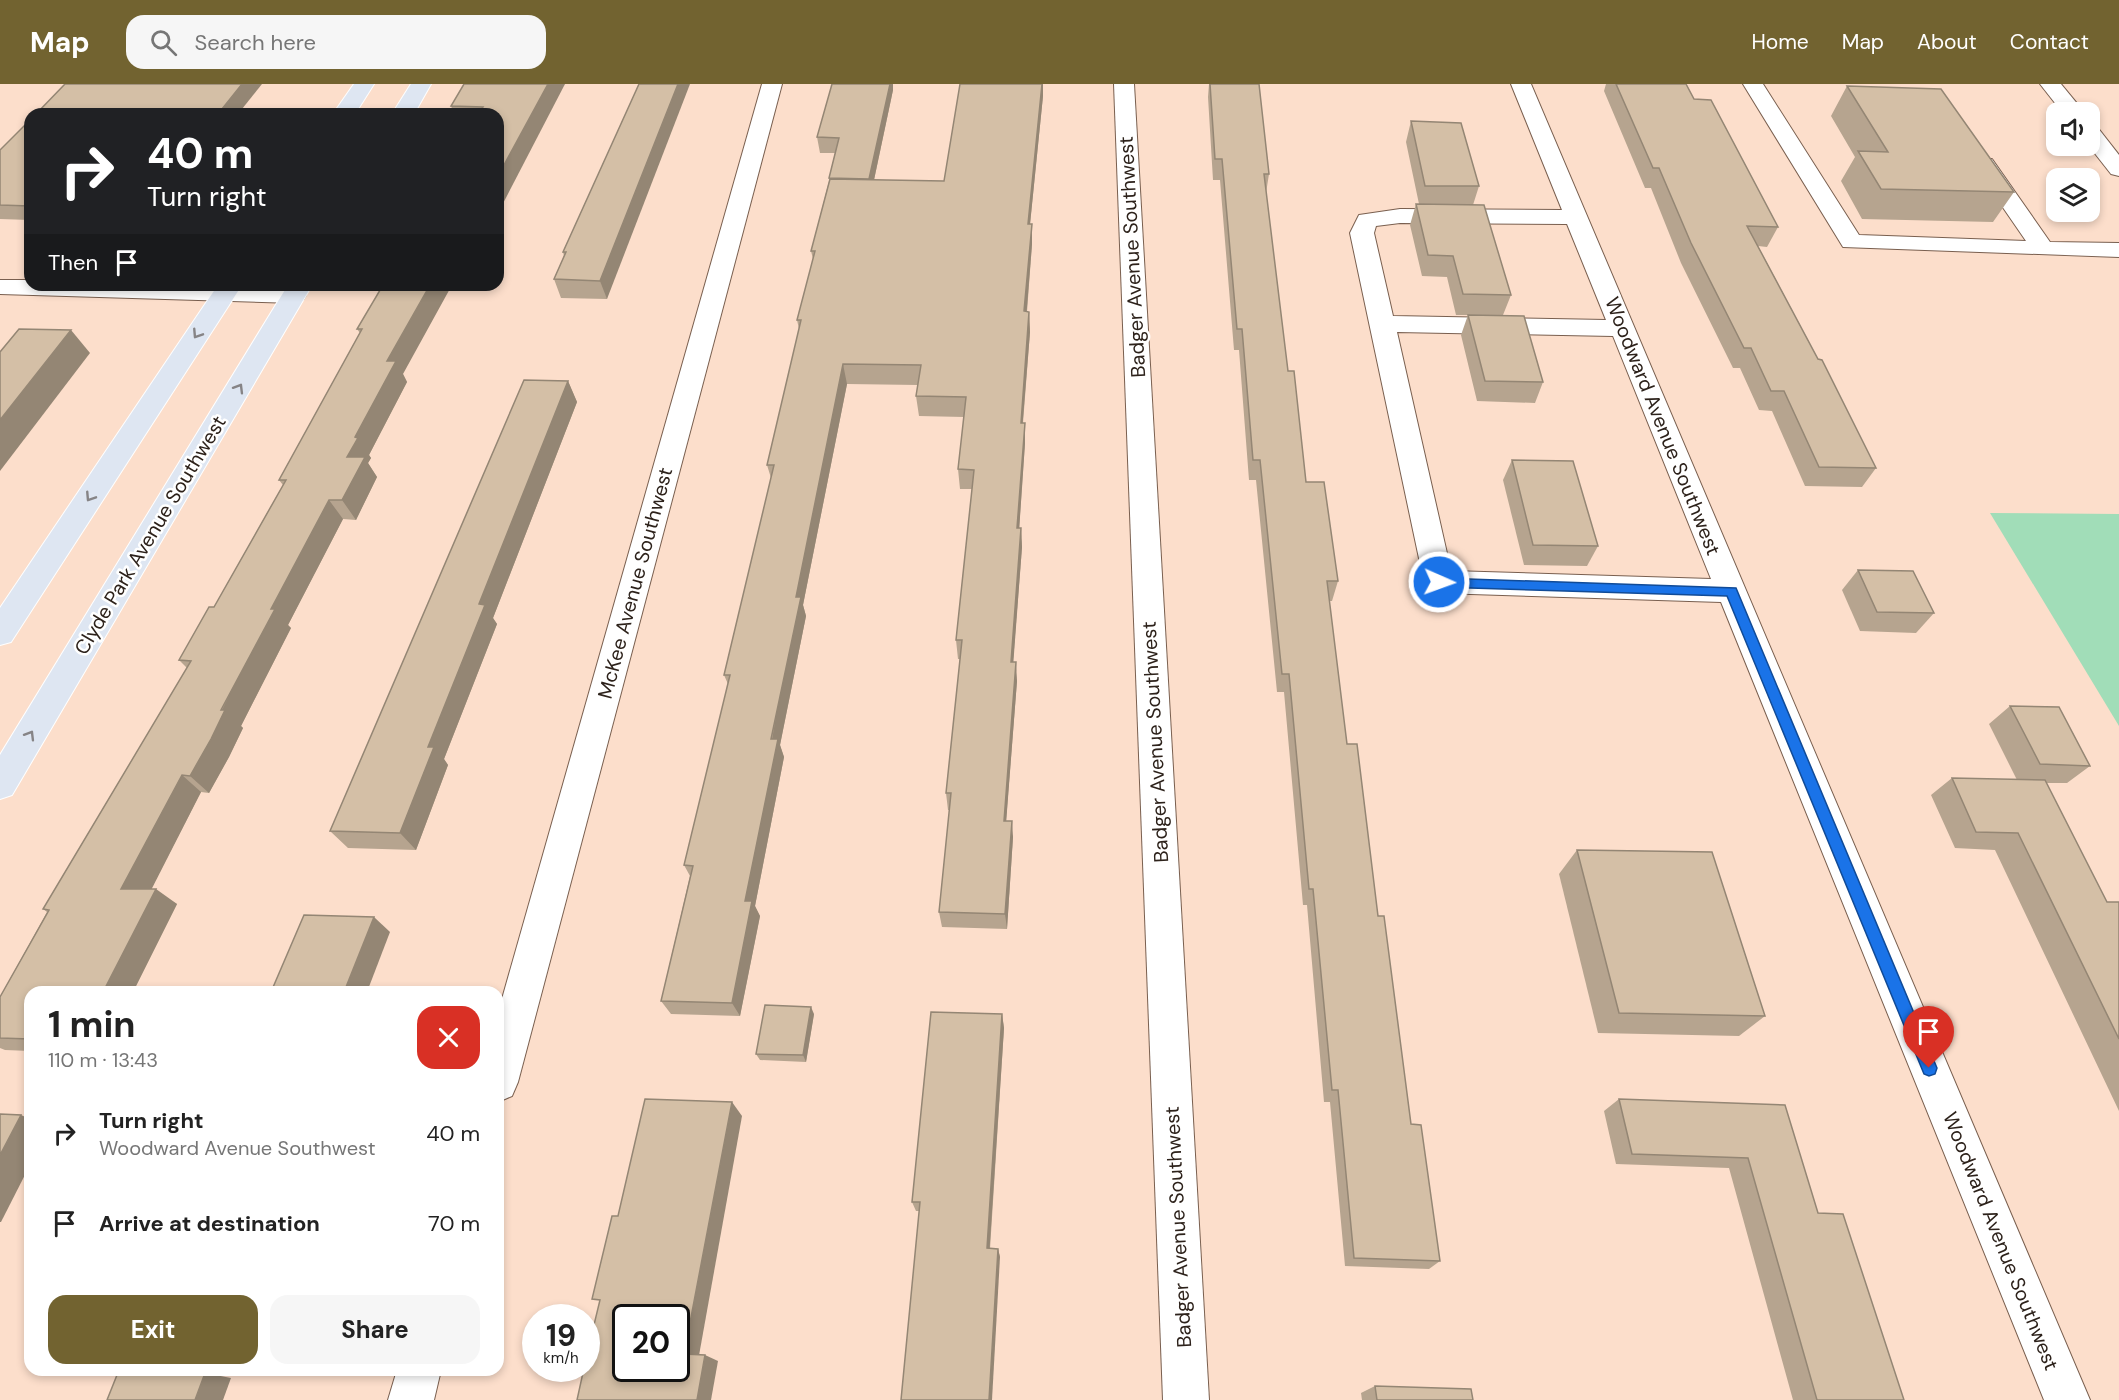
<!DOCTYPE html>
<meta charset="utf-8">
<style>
body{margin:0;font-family:"DM Sans",sans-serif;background:#f6f6f6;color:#222;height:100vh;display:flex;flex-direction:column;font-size:22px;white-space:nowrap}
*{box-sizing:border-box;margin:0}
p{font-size:20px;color:#767676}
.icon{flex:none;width:33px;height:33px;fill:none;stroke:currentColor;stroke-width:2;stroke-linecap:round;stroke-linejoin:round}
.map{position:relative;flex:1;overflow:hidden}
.sheet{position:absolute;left:24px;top:902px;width:480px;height:390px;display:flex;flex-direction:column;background:#fff;border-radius:18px;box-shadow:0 3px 9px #0003}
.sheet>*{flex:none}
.top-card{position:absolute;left:24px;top:24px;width:480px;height:183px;border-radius:18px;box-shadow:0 3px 9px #0003;background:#202124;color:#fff;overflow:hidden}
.controls{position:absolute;left:2046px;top:18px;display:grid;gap:12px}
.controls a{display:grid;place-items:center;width:54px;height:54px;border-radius:12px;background:#fff;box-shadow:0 3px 9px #0003;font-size:30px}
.speed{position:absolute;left:522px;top:1220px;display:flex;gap:12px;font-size:30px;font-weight:700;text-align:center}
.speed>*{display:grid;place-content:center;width:78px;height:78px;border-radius:50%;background:#fff;box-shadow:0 3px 9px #0003;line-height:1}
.speed small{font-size:15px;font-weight:400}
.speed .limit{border:3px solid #111;border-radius:9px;background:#fff;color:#111}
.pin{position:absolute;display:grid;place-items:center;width:51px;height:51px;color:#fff;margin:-62px -26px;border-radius:50% 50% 50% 0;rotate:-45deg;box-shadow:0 0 6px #0007}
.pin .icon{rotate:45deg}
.me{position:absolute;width:66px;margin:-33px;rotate:92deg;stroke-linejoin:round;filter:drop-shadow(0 0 4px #0008)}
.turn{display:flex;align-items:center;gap:21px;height:126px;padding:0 24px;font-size:27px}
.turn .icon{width:78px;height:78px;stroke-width:2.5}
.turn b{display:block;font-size:42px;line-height:51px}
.then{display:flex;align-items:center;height:57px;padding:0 24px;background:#0003;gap:12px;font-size:22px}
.round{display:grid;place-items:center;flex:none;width:63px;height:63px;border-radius:18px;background:#f6f6f6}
.summary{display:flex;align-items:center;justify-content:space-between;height:102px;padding:0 24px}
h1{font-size:36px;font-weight:700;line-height:45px}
.cta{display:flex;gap:12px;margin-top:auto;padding:12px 24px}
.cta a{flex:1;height:69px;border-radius:18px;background:#726330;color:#fff;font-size:24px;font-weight:700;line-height:69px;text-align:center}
.cta a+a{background:#f6f6f6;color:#222}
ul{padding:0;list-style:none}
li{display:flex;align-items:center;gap:18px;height:90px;padding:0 24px}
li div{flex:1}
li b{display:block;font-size:22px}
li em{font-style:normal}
header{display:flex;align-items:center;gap:36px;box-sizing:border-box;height:84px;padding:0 30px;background:#726330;color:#fff}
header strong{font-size:28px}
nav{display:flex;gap:33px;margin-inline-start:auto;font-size:21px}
.search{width:420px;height:54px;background:#f6f6f6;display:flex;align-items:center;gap:15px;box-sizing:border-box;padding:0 21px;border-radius:18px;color:#767676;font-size:22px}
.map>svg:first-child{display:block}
</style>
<header>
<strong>Map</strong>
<div class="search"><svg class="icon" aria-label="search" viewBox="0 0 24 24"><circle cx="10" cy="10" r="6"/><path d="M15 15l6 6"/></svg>Search here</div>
<nav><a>Home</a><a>Map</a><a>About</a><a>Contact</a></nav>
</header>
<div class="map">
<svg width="2119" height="1316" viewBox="0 0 2119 1316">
<rect width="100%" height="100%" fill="#fcdecb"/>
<polygon fill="#a1ddb8" points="1990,429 2119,430 2119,642"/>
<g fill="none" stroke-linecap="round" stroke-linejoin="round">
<defs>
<g id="minor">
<polygon points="762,0 782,0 518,998 512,1012 498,1018 498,929"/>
<polygon points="1114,0 1134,0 1209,1316 1163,1316"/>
<path d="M1511,0H1531L2090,1316H2044L1721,518L1439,509L1428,506L1424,498L1350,149L1359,131L1400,125L1562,126ZM1400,139L1567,140L1606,236L1393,232L1374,149L1376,142ZM1397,248L1613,252L1711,495L1451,487Z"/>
<polygon points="1743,0 1763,0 1859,151 2026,157 1973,80 1976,75 1992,75 2050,158 2119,159 2119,173 1843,163"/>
<polygon points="2040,0 2061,0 2084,28 2062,28"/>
<polygon points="2090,43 2098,44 2119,71 2119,92 2111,90 2089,62"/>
<polygon points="0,196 30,196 30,201 294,203 303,206 306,211 303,216 294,219 0,210"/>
<polygon points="397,1286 441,1286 434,1316 388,1316"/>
</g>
<g id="major">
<polygon points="354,0 374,0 355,30 333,30"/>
<polygon points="411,0 431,0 414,30 392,30"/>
<polygon points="218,201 242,201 11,558 0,561 0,524"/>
<polygon points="288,201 312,201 12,711 0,715 0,671"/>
</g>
</defs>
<use href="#minor" stroke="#795f4f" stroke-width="2"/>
<use href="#major" stroke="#fff" stroke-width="2"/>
<use href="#minor" fill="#fff" fill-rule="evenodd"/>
<use href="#major" fill="#dee6f2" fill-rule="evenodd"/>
</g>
<g fill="#b6a48f">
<polygon points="565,0 498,30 454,30 451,22"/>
<polygon points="639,0 607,215 561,214 554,195 564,172 563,168"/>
<polygon points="832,0 893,0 893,6 874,96 944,97 960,0 1043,0 1043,12 1030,140 1032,160 1027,228 1029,228 1030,248 1023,339 1025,339 1025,359 1019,444 1021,444 1022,463 1013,578 1017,597 1006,737 1013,753 1007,845 942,843 939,828 950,726 948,726 946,709 960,575 958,575 956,556 972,405 960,405 958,385 964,333 919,332 916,312 918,301 847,300 803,521 806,532 780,661 784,673 755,822 760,832 740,932 671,930 661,917 690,792 684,781 728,600 724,591 771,394 767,381 799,245 797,236 813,175 811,167 829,97 829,94 835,69 820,69 817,53"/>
<polygon points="1209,0 1259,0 1269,90 1266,109 1288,287 1306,398 1338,497 1332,517 1329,517 1347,660 1378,832 1411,1040 1440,1177 1429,1185 1345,1182 1330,1018 1324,1018 1307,821 1303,821 1284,608 1277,608 1256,396 1249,396 1239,266 1234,266 1220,96 1213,96 1208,13"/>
<polygon points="1606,0 1686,0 1694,15 1778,143 1767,163 1758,162 1876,384 1862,403 1805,402 1772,327 1759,326 1740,284 1733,284 1681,179 1651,104 1645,104 1604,7"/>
<polygon points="1847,2 2014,108 1993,138 1862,135 1841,97 1855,73 1831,32"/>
<polygon points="30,36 30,136 0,135 0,66"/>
<polygon points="1411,37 1479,102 1473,121 1511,211 1503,231 1543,298 1535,319 1477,317 1461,251 1468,231 1456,231 1447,193 1422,192 1410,141 1416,120 1419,120 1406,58"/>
<polygon points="383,201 403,290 407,298 369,371 371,374 368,379 377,393 356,436 343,435 288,541 291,544 241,642 243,644 229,673 209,709 201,708 151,805 177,820 133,908 30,908 30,967 5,966 0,964 0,913 47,828 43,825 187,584 179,576 214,523 283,401 279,396 360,249 357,245"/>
<polygon points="568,297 577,318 493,534 497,540 444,675 448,681 416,766 348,764 330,747"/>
<polygon points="1512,376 1598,462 1587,482 1524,481 1503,396"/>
<polygon points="1858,486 1934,529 1916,549 1860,547 1842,506"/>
<polygon points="2010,622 2090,682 2067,699 2046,699 2107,818 2119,818 2119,1027 1995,766 1955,764 1931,711 1952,694 2017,696 1989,640"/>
<polygon points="1577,766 1765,932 1739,952 1598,949 1559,790"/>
<polygon points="814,930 806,978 760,976 756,970"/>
<polygon points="1002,930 1004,944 990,1165 998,1165 1000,1173 919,1127 916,1127 912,1118"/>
<polygon points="1619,1015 1785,1021 1818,1129 1904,1316 1793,1316 1729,1084 1616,1080 1604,1027"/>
<polygon points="1375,1302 1473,1316 1362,1316 1361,1309"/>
</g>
<g fill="#948674">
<polygon points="242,0 262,0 238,30 218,30"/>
<polygon points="548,0 565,0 498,129 498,92"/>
<polygon points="678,0 690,0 607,215 600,197"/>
<polygon points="890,0 893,0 893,6 871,110 869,95"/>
<polygon points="1042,0 1043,0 1043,12 1028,160 1028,140"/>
<polygon points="1032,140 1032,160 1025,248 1024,227"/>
<polygon points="430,201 452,201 403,290 407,298 369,371 371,374 368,379 377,393 356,436 342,416 347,373 387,277"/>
<polygon points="1029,228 1030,248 1021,359 1021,339"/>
<polygon points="71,246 90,269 0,387 0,336"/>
<polygon points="843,280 847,300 803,521 806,532 780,661 784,673 755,822 760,832 740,932 732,919 745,817 796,513"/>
<polygon points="568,297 577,318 493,534 497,540 444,675 448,681 416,766 400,749 428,663 479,520"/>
<polygon points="1025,339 1025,359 1018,463 1017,444"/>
<polygon points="329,416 343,435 288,541 291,544 241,642 243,644 229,673 209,709 190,692 271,525"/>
<polygon points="1021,444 1022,463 1012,596 1011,578"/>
<polygon points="1016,578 1017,597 1005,753 1004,737"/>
<polygon points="182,691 201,708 144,820 121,805"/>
<polygon points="1012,737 1013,753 1007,845 1005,830"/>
<polygon points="156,805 177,820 133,908 103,908"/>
<polygon points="374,833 390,848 367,908 344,908"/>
<polygon points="811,923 814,930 806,978 803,971"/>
<polygon points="1002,930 1004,944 989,1173 987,1164"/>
<polygon points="732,1018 742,1032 698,1277 684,1270"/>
<polygon points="21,1031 30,1035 30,1081 1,1138 0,1138 0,1071"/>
<polygon points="998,1165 1000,1173 992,1316 989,1316"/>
<polygon points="705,1271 718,1277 711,1316 697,1316"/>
<polygon points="205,1289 231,1294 223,1316 195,1316"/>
</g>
<g fill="#d4bfa6" stroke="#948674" stroke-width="1.5" fill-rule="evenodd">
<polygon points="65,0 242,0 218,30 36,30"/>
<polygon points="464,0 548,0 498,92 498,30 478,30 483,23 451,22"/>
<polygon points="639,0 678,0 600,197 554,195 566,168 563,168"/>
<polygon points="832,0 890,0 869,95 829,94 839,54 817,53"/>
<polygon points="960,0 1042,0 1028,140 1032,140 1024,227 1029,228 1021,339 1025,339 1017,444 1021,444 1011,578 1016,578 1004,737 1012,737 1005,830 939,828 951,709 946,709 962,556 956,556 974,386 958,385 966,313 916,312 921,281 843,280 796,513 801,513 771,655 778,655 745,817 752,817 732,919 661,917 693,782 684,781 730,591 724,591 774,381 767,381 801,236 797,236 815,167 811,167 830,95 944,97"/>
<polygon points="1210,0 1259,0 1269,90 1264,90 1288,287 1294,287 1306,398 1324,398 1338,497 1327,497 1347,660 1357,660 1378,832 1384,832 1411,1040 1421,1041 1440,1177 1354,1174 1338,1006 1332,1006 1313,805 1309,805 1289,590 1282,590 1260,376 1253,376 1242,245 1237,245 1222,75 1215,75"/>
<polygon points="1616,0 1686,0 1694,15 1711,16 1778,143 1747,142 1818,275 1822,276 1876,384 1819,383 1784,307 1771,307 1751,264 1744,264 1691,159 1659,84 1653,84"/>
<polygon points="1847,2 1941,5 2014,108 1881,105 1858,67 1888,68"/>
<polygon points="30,36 30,122 0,121 0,66"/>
<polygon points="1411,37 1461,39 1479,102 1425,102"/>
<polygon points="1416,120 1484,121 1511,211 1463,210 1453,172 1428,171"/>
<polygon points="383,201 430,201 387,277 396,277 355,353 358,354 347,373 365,373 342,416 329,416 271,525 275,525 221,626 225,626 211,655 190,692 182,691 121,805 156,805 103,908 30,908 30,955 0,954 0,913 49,826 43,825 191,577 179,576 209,523 214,523 286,396 279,396 362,245 357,245"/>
<polygon points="1468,231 1524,232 1543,298 1485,297"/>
<polygon points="19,245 71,246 0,336 0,268"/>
<polygon points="524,296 568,297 479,520 485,521 428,663 434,663 400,749 330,747"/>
<polygon points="1512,376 1573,377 1598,462 1533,461"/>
<polygon points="1858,486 1913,487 1934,529 1877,528"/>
<polygon points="2010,622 2059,623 2090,682 2040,680"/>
<polygon points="1952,694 2045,696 2107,818 2119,818 2119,955 2018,749 1976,748"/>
<polygon points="1577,766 1712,768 1765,932 1619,929"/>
<polygon points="304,831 374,833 344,908 271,908"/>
<polygon points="765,921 811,923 803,971 756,970"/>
<polygon points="931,928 1002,930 987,1164 998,1165 989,1316 901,1316 920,1118 912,1118"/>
<path d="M645,1015L732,1018L684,1270L705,1271L697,1316H577L584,1284H586V1274L600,1216L592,1215L612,1132H618ZM626,1233H676V1284H626Z"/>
<polygon points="1619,1015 1785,1021 1818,1129 1843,1130 1904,1316 1817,1316 1748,1074 1632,1070"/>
<polygon points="0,1030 21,1031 0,1071"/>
<polygon points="119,1286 205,1289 195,1316 107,1316"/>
<polygon points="1375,1302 1471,1305 1473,1316 1377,1316"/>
</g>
<defs><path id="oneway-chevron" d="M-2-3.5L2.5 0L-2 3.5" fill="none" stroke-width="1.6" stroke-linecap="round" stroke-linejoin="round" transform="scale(1.5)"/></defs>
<g stroke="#868486">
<use href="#oneway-chevron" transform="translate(197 250) rotate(123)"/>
<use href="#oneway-chevron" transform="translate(239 304) rotate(-59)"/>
<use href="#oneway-chevron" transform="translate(90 413) rotate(123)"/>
<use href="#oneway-chevron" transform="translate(30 651) rotate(-59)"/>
</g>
<polygon fill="#1a73e8" stroke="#114b97" stroke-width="1.5" points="1439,494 1736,504 1937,984 1935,990 1929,992 1924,990 1727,512 1439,503 1432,498"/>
<g text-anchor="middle" stroke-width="5" stroke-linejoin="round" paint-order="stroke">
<g font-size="20" fill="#2d221b" stroke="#fff">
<text transform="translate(1132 173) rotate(-93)" y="7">Badger Avenue Southwest</text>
<text transform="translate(1663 342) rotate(68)" y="7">Woodward Avenue Southwest</text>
<text transform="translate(150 451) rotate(-59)" y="7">Clyde Park Avenue Southwest</text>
<text transform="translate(635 499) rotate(-75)" y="7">McKee Avenue Southwest</text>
<text transform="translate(1155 658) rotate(-93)" y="7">Badger Avenue Southwest</text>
<text transform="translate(1178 1143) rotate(-93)" y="7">Badger Avenue Southwest</text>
<text transform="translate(2001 1157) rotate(68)" y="7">Woodward Avenue Southwest</text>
</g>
</g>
</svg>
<div class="controls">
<a><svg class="icon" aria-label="sound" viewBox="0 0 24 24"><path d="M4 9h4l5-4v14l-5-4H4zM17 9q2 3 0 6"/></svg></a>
<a><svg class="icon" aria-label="layers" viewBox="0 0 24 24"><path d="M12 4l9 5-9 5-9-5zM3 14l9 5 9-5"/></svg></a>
</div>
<div class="speed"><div>19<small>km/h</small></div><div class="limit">20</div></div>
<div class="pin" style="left:1929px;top:984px;background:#d93025"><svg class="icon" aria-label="arrive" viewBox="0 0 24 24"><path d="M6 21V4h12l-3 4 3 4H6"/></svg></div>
<svg class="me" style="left:1439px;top:498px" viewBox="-20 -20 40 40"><circle r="17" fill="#1a73e8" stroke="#fff" stroke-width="3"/><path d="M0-11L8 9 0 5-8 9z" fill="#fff"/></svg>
<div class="top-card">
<div class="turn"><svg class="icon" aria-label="right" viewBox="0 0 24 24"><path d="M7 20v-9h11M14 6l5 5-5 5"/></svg><div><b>40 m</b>Turn right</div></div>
<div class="then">Then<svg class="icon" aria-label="arrive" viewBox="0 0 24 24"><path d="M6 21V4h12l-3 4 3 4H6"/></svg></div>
</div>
<section class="sheet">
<div class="summary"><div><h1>1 min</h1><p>110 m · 13:43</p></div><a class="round" style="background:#d93025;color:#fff"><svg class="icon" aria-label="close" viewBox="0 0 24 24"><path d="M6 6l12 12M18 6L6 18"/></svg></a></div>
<ul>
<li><svg class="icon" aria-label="right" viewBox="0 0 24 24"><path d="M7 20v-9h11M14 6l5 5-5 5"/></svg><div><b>Turn right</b><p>Woodward Avenue Southwest</p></div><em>40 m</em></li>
<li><svg class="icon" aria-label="arrive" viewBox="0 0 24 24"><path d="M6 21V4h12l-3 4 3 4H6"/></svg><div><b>Arrive at destination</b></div><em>70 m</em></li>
</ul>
<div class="cta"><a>Exit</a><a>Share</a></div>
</section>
</div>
